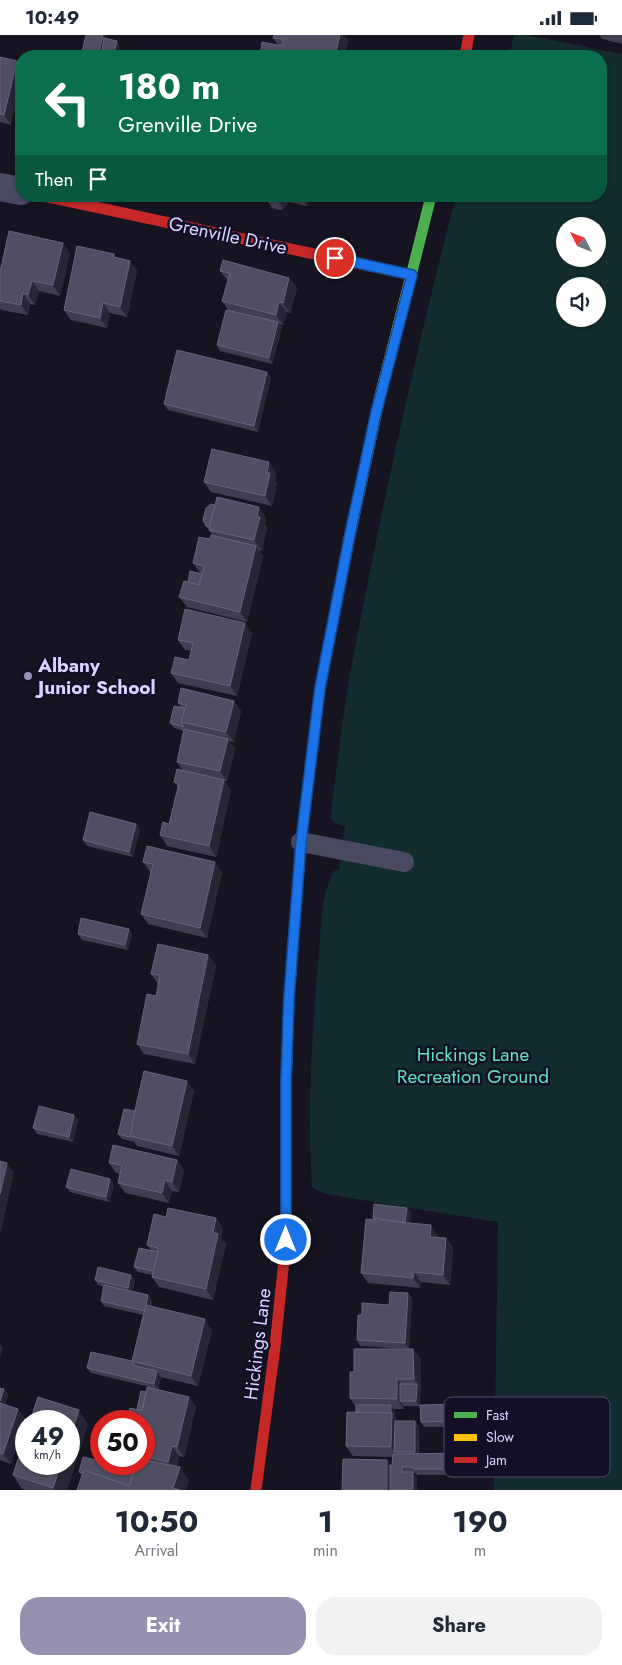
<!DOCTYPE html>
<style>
body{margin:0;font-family:Jost,sans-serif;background:#f2f2f3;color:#1f2937;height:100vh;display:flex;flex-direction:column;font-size:19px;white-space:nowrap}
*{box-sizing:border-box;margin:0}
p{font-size:16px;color:#747a83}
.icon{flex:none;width:28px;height:28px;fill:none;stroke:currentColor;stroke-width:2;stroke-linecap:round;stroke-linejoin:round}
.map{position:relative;height:1455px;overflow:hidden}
.side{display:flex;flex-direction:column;background:#fff;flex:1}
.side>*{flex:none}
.hud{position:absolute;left:15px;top:15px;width:592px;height:152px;border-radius:20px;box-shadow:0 1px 4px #0004;background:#0b6e4f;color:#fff;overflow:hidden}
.needle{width:32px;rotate:312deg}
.controls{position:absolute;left:556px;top:182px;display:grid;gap:10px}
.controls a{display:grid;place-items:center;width:50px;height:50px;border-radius:50%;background:#fff;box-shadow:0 1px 4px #0004;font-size:25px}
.speed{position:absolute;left:15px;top:1375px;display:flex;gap:10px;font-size:25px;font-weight:700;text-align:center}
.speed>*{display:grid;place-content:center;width:65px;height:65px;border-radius:50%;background:#fff;box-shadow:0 1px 4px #0004;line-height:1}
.speed small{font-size:12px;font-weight:400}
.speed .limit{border:8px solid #d22;background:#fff;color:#111}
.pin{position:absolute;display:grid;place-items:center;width:42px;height:42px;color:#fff;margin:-21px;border:2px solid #fff;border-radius:50%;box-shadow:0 1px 5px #0007}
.me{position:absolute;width:55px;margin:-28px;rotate:0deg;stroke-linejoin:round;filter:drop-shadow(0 0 4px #0008)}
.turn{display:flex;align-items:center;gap:18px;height:105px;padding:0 20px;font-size:22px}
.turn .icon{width:65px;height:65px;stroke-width:2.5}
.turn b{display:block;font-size:35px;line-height:42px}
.then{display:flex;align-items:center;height:48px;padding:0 20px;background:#0003;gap:10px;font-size:19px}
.eta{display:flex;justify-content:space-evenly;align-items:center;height:85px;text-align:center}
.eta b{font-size:30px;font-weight:700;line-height:35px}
.action{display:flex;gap:10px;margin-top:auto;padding:10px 20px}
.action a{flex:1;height:58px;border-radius:20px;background:#9591b1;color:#fff;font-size:20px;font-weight:700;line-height:58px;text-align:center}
.action a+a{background:#f2f2f3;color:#1f2937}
.status{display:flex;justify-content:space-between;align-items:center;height:35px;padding:0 25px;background:#fff;direction:ltr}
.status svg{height:14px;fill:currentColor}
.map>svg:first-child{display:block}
</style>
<div class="status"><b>10:49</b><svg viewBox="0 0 49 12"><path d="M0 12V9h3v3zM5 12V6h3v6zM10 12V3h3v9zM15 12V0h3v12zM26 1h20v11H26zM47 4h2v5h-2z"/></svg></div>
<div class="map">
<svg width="622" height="1455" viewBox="0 0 622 1455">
<rect width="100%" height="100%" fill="#161421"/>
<path fill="#132c2d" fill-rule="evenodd" d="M514,0H526L622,19V1455H494L498,1187L379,1168L322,1158L312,1152C307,1074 312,996 319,919C321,893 321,858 334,836L339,835L345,791L336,789L331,783V778C337,732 342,685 350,639C380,479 415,319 456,161H601V21H509ZM565,191H598V224H565ZM565,251H598V284H565Z"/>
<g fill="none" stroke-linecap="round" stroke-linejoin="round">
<polyline stroke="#4a4962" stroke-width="20" points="301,807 404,827"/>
<polyline stroke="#4a4962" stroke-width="28" points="0,152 21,156"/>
<g stroke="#4caf50" stroke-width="11">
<polyline points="411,241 431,161"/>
<polyline points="286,1052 289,962 301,807 314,701"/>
</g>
<polyline stroke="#ffc107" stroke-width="11" points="352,491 380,361 411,241"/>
<g stroke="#c62828" stroke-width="11">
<polyline points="465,21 469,0"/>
<polyline points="44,161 412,240"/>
<polyline points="314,701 320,653 352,491"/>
<polyline points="256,1455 275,1312 286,1205 286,1052"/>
</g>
</g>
<g fill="#403d50">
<polygon points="599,0 622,0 622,9 602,4"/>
<polygon points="273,3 348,5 344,21 260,21 278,10"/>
<polygon points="0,22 11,90 0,87"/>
<polygon points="264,161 309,161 307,171 289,167 283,174 280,175 272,173"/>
<polygon points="70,218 60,261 39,256 35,270 30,269 28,280 1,275 0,273 0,237"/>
<polygon points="116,222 130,226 137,236 127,282 110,278 107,293 71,285 64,275"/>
<polygon points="220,236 289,243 297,253 290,278 287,277 283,290 279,289 282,293 272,329 220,316 217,310 229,276 222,266 228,246"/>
<polygon points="267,337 271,343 258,397 168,375 164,369"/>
<polygon points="276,437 275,445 277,448 272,471 211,457 204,447"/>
<polygon points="266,482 265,489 267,492 262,516 259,515 263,521 247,587 187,572 179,562 188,547 200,538 193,528 213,501 206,491"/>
<polygon points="252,598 237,661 178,648 171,638 189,625 191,616 185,615 178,605"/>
<polygon points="234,666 241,676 234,707 229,706 235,714 227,746 224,746 231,755 216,822 167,811 160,800 169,789 178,752 174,747 183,736 177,727 184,696 174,693 170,688 181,672 178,668"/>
<polygon points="136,789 140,794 133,822 87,811 83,805"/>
<polygon points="143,827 222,837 207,903 148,889 141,879 151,837 150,837"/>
<polygon points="129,894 132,899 128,915 82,905 78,899"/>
<polygon points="216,930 195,1029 144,1019 137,1009 156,961 158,949 151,939"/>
<polygon points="194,1056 179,1121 137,1111 134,1107 122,1104 118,1099 135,1076"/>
<polygon points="74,1080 78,1085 73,1107 37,1099 33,1093"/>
<polygon points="177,1125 184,1135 179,1157 172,1156 169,1168 125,1158 118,1148 120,1139 116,1138 109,1128"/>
<polygon points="110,1144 114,1150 109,1167 70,1157 66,1152"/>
<polygon points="407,1173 411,1178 410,1188 438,1200 438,1202 446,1203 453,1213 450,1250 421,1247 420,1253 368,1248 361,1238 374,1185 373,1183"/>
<polygon points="166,1182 216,1183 223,1194 221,1203 226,1209 213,1265 159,1252 152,1242 152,1240 138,1237 134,1232 151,1215 147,1210"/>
<polygon points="95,1245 135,1246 132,1256 148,1260 152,1266 151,1271 212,1295 198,1351 161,1342 158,1354 91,1338 87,1333 132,1326 143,1280 104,1271 101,1266 104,1252 98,1250"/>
<polygon points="408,1258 412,1263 409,1314 360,1311 357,1305 362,1280 389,1270"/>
<polygon points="421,1324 420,1371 404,1371 404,1374 393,1374 395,1376 395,1382 398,1386 415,1386 419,1392 419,1419 478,1424 478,1440 417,1440 415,1438 413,1438 417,1443 417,1455 342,1455 387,1425 390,1430 392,1430 393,1422 353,1421 346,1411 356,1377 356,1372 350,1363 354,1337"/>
<polygon points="0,1353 4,1354 8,1360 5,1369 26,1384 11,1429 0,1425"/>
<polygon points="146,1357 189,1362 196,1372 184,1422 179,1421 177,1431 189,1446 82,1441 79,1437 135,1434 144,1429 144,1386 137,1374"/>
<polygon points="462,1375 462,1392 424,1392 421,1387"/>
<polygon points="88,1389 67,1455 25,1455 22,1454 13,1440"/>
</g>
<g fill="#282635">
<polygon points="103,0 105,0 107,3 103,21 98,21"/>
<polygon points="340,0 344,0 348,5 344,21 335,21"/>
<polygon points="117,6 120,11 118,21 113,21"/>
<polygon points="17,26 21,32 21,48 11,90 4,80"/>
<polygon points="278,161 285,161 289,167 283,174 276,163"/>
<polygon points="300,161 309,161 307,171"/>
<polygon points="63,208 70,218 60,261 53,250"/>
<polygon points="130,226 137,236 127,282 120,272"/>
<polygon points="289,243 297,253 290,278 283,268"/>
<polygon points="32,246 39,256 35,270 28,260"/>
<polygon points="23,258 30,269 28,280 21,270"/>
<polygon points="279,267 287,277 283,290 276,280"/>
<polygon points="103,268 110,278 107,293 100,283"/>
<polygon points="278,287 282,293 272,329 269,323"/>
<polygon points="267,337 271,343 258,397 254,391"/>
<polygon points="269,427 276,437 275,445 277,448 272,471 265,461 267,438"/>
<polygon points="259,472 266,482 265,489 267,492 262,516 254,505 257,482"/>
<polygon points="256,511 263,521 247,587 240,577"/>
<polygon points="245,588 252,598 237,661 230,651"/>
<polygon points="234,666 241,676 234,707 226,697"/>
<polygon points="228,704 235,714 227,746 220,736"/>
<polygon points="224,745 231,755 216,822 209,811"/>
<polygon points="136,789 140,794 133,822 129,817"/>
<polygon points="215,827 222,837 207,903 200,893"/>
<polygon points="129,894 132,899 128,915 125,910"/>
<polygon points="208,920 216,930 195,1029 188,1019"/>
<polygon points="187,1046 194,1056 179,1121 172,1111"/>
<polygon points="74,1080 78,1085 73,1107 69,1102"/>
<polygon points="177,1125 184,1135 179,1157 172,1147"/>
<polygon points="7,1128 14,1138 0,1200 0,1159"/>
<polygon points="110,1144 114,1150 109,1167 106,1162"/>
<polygon points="165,1145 172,1156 169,1168 162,1158"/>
<polygon points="407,1173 411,1178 409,1192 405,1187"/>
<polygon points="216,1183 223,1194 221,1203 226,1209 213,1265 206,1254 213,1197"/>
<polygon points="431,1190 438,1200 437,1212 430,1202"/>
<polygon points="446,1203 453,1213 450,1250 443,1240"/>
<polygon points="414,1237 421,1247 420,1253 413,1243"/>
<polygon points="131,1240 135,1246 132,1258 128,1253"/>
<polygon points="408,1258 412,1263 409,1314 405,1308"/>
<polygon points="148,1260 152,1266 148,1281 145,1276"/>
<polygon points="205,1284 212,1295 198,1351 191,1341"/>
<polygon points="0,1308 3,1313 0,1324"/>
<polygon points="413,1314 421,1324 421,1354 414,1344"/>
<polygon points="157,1336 161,1342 158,1354 154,1349"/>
<polygon points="397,1344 404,1354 400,1366 404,1371 404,1374 397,1364"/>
<polygon points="417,1349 421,1354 420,1371 416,1366"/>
<polygon points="4,1354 8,1360 2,1376 0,1373 0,1366"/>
<polygon points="189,1362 196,1372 184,1422 177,1412"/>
<polygon points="458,1369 462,1375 462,1392 458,1386"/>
<polygon points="391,1370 395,1376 395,1382 399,1388 394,1417 391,1412"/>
<polygon points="18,1374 26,1384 11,1429 3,1419"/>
<polygon points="79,1375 88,1389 67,1455 54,1455 53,1453 61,1429 69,1429 69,1406"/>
<polygon points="415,1386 419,1392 418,1423 415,1417"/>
<polygon points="172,1411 179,1421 175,1437 168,1427"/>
<polygon points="474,1418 478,1424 478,1440 474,1434"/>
<polygon points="387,1425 394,1436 394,1455 387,1455"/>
<polygon points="180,1432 189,1446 186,1455 175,1455 173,1453"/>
<polygon points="413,1437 417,1443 417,1455 413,1455"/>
</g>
<g fill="#504e63" stroke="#66637b">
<polygon points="86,0 103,0 98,21 81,21"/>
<polygon points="274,0 340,0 335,21 260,21 262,7 282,11 283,4 273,3"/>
<polygon points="104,3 117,6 113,21 101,21"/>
<polygon points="0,22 17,26 4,80 0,79"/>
<polygon points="264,161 278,161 276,163 273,165 265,163"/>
<polygon points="9,196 63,208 53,250 32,246 28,260 23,258 21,270 0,266 0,237"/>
<polygon points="77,211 114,219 114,222 130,226 120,272 103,268 100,283 64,275"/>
<polygon points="223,225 289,243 283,268 279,267 276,280 222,266 230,238 220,236"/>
<polygon points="226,275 278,287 269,323 217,310"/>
<polygon points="177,315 267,337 254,391 164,369"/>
<polygon points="212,414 269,427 267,438 270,438 265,461 204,447"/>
<polygon points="217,462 259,472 257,482 260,482 254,505 209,495"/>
<polygon points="211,469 215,470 209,492 206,491 203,485 206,473"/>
<polygon points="211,500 256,511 240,577 179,562 184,546 199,550 204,531 193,528 199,502 210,504"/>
<polygon points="190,536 202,539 199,550 188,547"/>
<polygon points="185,574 245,588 230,651 171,638 175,622 189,625 193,608 178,605"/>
<polygon points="181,653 234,666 226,697 181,687 186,670 178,668"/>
<polygon points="174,671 185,673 181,687 184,692 170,688"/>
<polygon points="184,694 228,704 220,736 177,727"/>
<polygon points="177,734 224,745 209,811 160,800 163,787 169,789 179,748 174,747"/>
<polygon points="90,777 136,789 129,817 83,805"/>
<polygon points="147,811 215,827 200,893 141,879 153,829 143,827"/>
<polygon points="81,883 129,894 125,910 78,899"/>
<polygon points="158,909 208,920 188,1019 137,1009 147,959 156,961 160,940 151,939"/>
<polygon points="144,1036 187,1046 172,1111 129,1101"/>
<polygon points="39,1071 74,1080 69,1102 33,1093"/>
<polygon points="124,1074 135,1076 130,1102 118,1099"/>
<polygon points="113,1110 177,1125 172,1147 165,1145 162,1158 118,1148 122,1130 109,1128"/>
<polygon points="0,1126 7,1128 0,1159"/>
<polygon points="71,1134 110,1144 106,1162 66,1152"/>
<polygon points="374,1169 407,1173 405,1187 373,1183"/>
<polygon points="168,1173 216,1183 213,1197 218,1199 206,1254 152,1242 158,1213 147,1210 154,1179 166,1182"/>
<polygon points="366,1184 431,1190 430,1202 446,1203 443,1240 414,1237 413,1243 361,1238"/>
<polygon points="139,1213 158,1217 153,1236 134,1232"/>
<polygon points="98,1232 131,1240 128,1253 95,1245"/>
<polygon points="104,1250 148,1260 145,1276 101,1266"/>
<polygon points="390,1257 408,1258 405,1308 357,1305 358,1280 362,1280 362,1268 389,1270"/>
<polygon points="146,1270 205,1284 191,1341 132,1326"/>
<polygon points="354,1314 413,1314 414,1344 397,1344 397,1364 350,1363 350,1337 354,1337"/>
<polygon points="91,1317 132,1326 135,1331 157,1336 154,1349 87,1333"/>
<polygon points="400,1349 417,1349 416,1366 400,1366"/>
<polygon points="147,1352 189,1362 177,1412 172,1411 168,1427 144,1421 144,1386 126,1386 130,1373 142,1376"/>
<polygon points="0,1353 4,1354 0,1366"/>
<polygon points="141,1356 146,1357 142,1375 137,1374"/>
<polygon points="38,1362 79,1375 69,1406 69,1386 30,1386"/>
<polygon points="0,1368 18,1374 3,1419 0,1418"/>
<polygon points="458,1369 458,1386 421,1387 420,1370"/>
<polygon points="356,1370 391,1370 391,1378 356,1377"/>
<polygon points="347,1377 392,1378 391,1412 346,1411"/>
<polygon points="395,1386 415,1386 415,1417 394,1417"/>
<polygon points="26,1399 26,1429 61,1429 53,1453 13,1440"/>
<polygon points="474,1418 474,1434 413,1434 413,1432 402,1432 402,1437 413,1437 413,1455 390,1455 390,1430 392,1430 393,1419"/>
<polygon points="83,1422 101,1426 101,1429 112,1429 135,1434 129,1451 84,1435 83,1438 79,1437"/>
<polygon points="343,1424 387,1425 387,1455 342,1455"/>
<polygon points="144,1425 180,1432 173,1453 180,1455 77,1455 84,1435 129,1451 137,1429 144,1429"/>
</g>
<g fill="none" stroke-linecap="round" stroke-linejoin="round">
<defs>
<polyline id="route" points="286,1205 286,1045 289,962 301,807 320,653 350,499 376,378 412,240 335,223"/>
</defs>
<use href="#route" stroke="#114b97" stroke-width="12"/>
<use href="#route" stroke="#1a73e8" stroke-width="9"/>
</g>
<circle fill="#9591b1" stroke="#130f26" stroke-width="2" cx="28" cy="641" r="5"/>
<g text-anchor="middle" stroke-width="5" stroke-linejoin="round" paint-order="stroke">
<g font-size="19" fill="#d9d4ff" stroke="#130f26">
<text transform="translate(228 200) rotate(12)" y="7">Grenville Drive</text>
<text transform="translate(257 1309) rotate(-83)" y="7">Hickings Lane</text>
</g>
<g font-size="19" font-weight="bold" fill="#d9d4ff" stroke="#130f26" text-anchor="start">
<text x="38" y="637">Albany<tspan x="38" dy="22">Junior School</tspan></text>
</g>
<g font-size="19" fill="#5fe0c0" stroke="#130f26">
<text x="473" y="1026">Hickings Lane<tspan x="473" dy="22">Recreation Ground</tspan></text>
</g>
</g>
<rect x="444" y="1362" width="166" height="80" rx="8" fill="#130f26" stroke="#4e4a67" stroke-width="1"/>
<rect x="454" y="1377" width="23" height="6" fill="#4caf50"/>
<rect x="454" y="1399" width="23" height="7" fill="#ffc107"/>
<rect x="454" y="1422" width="23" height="6" fill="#c62828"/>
<g font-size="14" fill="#d9d4ff">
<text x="486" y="1385">Fast</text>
<text x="486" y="1407">Slow</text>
<text x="486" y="1430">Jam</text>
</g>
</svg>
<div class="controls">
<a><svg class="needle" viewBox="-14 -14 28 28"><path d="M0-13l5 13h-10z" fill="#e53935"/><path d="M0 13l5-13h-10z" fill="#747a83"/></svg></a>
<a><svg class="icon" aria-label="sound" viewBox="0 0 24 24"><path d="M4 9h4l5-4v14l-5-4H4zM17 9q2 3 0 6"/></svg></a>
</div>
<div class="speed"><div>49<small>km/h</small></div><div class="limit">50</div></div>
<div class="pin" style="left:335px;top:223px;background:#d93025"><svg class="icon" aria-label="arrive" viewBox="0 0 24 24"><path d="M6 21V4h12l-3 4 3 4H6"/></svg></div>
<svg class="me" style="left:286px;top:1205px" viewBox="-20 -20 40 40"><circle r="17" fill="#1a73e8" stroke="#fff" stroke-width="3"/><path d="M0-11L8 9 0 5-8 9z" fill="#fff"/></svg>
<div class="hud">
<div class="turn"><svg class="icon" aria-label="left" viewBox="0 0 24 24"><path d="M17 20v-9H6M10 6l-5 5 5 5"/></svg><div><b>180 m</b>Grenville Drive</div></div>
<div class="then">Then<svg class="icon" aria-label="arrive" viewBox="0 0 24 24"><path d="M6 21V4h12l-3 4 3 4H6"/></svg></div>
</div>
</div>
<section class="side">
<div class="eta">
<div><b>10:50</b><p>Arrival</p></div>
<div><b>1</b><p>min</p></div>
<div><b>190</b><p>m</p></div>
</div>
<div class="action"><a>Exit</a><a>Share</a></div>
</section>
